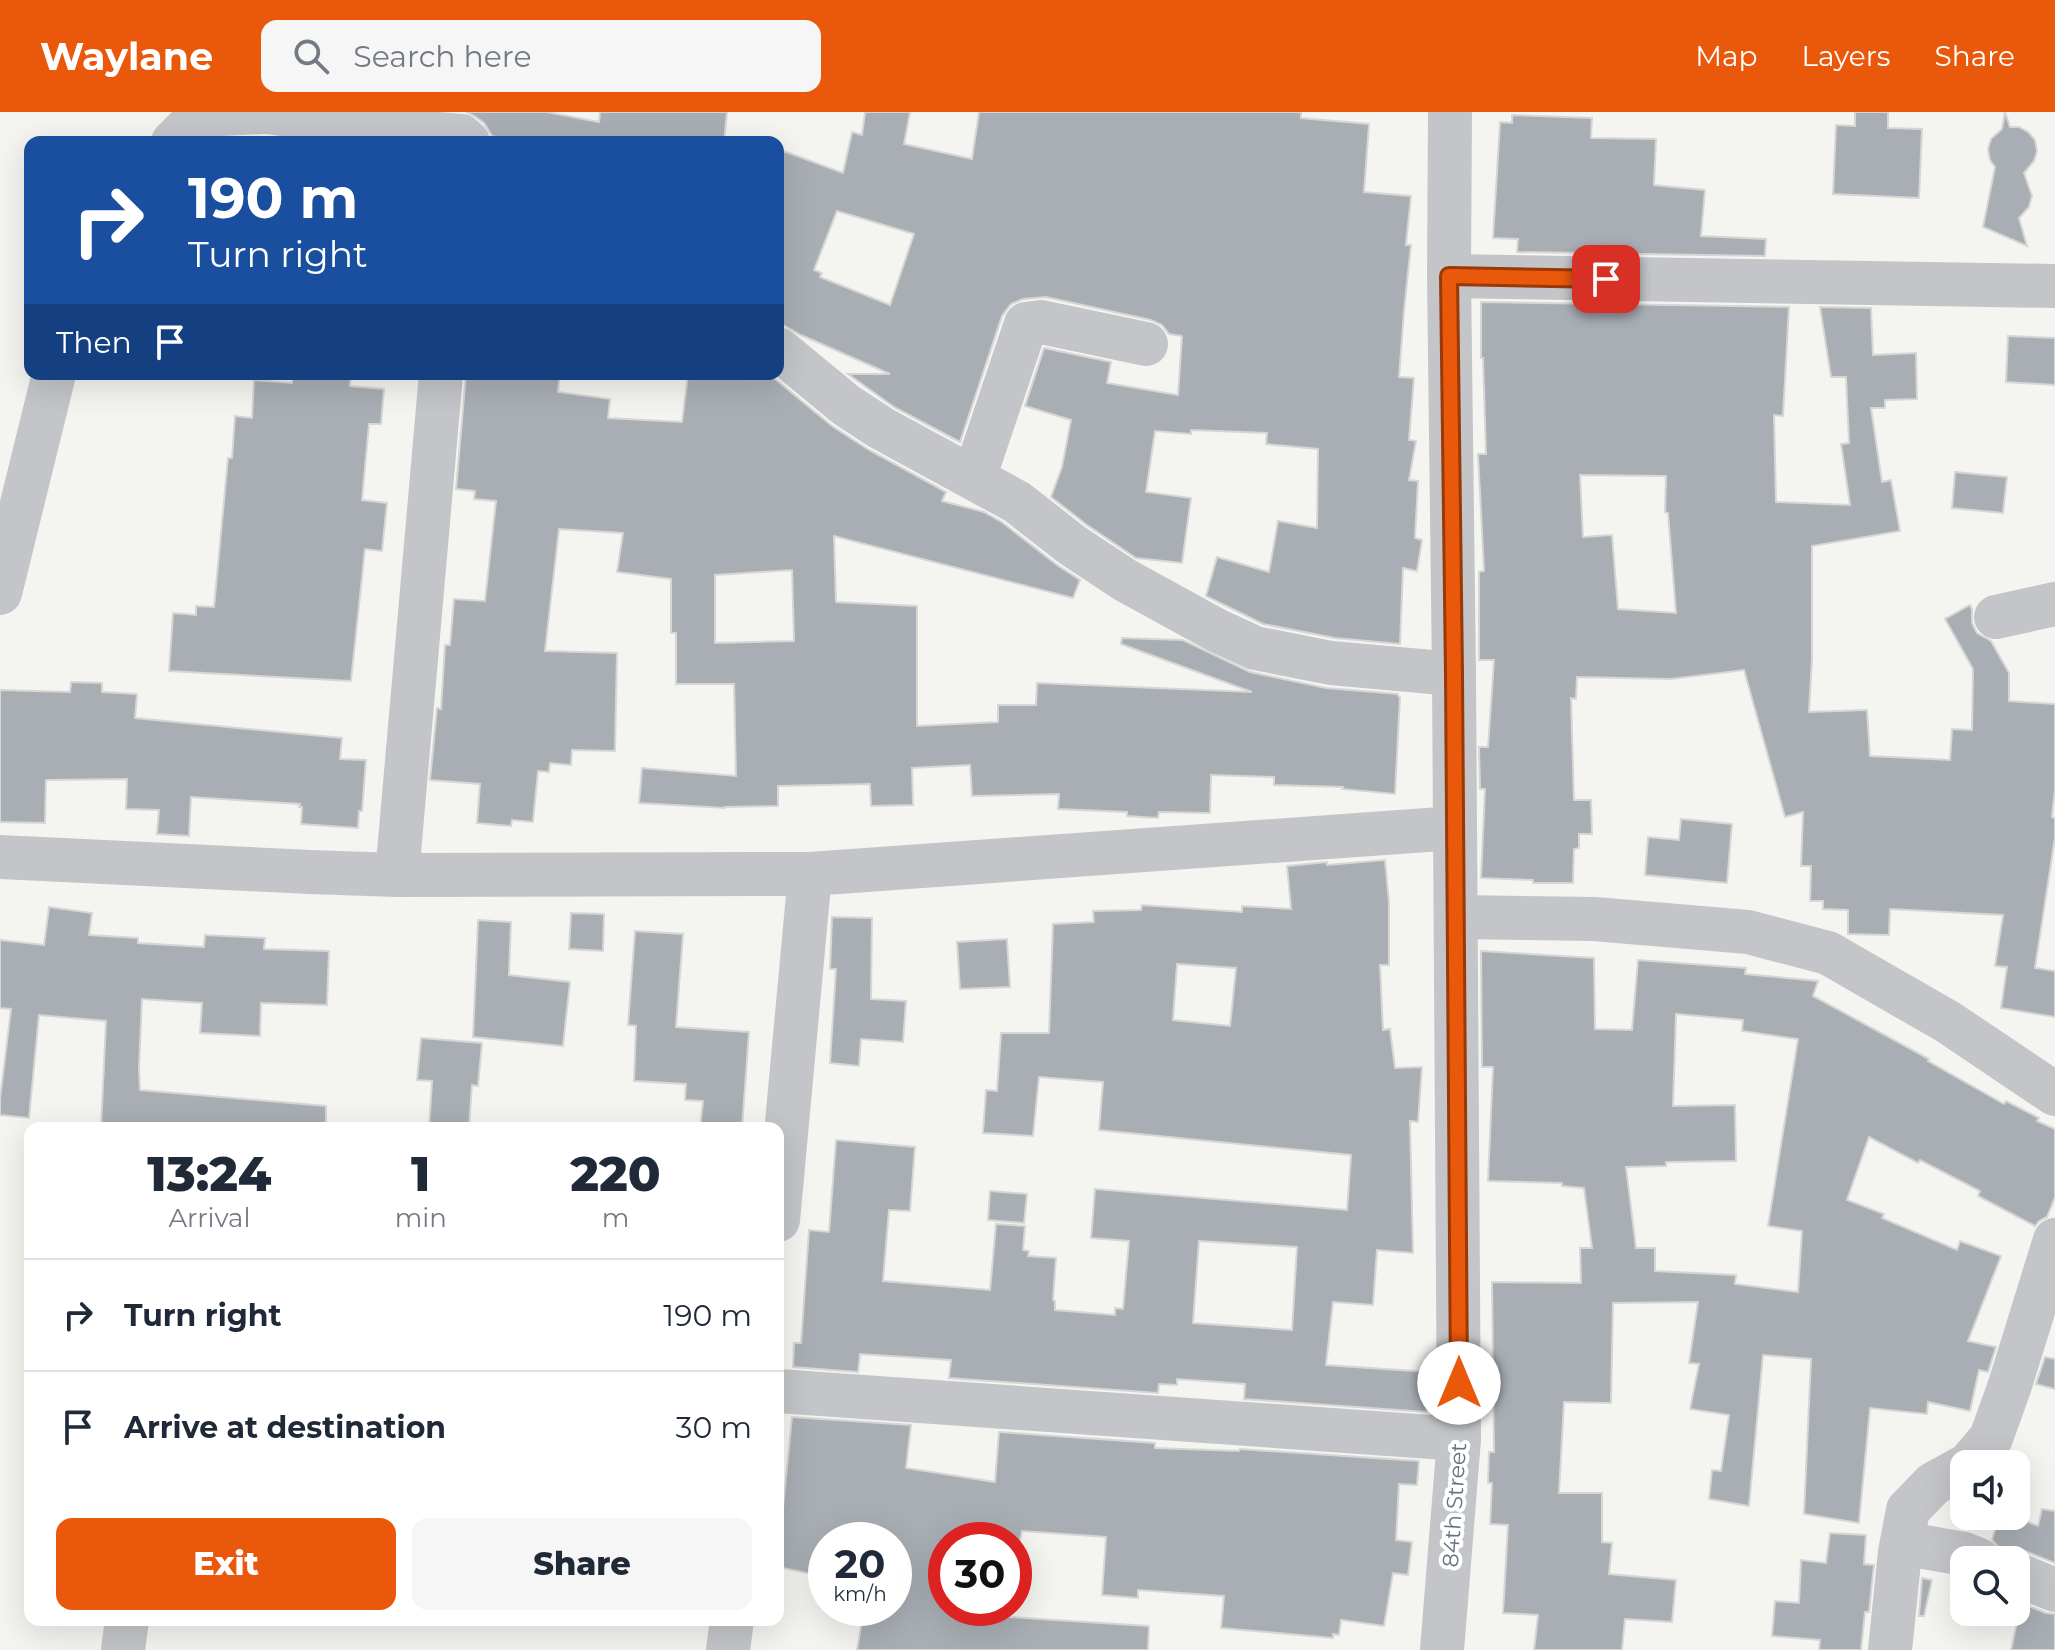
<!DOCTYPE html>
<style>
body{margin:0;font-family:Montserrat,sans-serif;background:#f6f6f7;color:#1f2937;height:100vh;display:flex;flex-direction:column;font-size:30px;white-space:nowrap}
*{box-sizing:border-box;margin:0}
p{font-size:26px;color:#747a83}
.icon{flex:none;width:44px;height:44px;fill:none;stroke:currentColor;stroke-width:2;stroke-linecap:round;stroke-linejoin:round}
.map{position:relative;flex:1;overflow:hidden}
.details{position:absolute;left:24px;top:1010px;width:760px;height:504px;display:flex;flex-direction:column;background:#fff;border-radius:16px;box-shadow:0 8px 32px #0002}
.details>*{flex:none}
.top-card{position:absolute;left:24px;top:24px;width:760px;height:244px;border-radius:16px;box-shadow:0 8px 32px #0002;background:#1a4fa0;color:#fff;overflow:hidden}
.controls{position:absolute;left:1950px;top:1338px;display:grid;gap:16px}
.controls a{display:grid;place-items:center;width:80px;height:80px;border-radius:16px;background:#fff;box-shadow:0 8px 32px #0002;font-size:40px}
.speed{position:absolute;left:808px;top:1410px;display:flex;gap:16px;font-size:40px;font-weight:700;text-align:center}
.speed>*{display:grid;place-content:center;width:104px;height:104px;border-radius:50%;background:#fff;box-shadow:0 8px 32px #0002;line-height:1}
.speed small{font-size:20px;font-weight:400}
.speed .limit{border:12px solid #d22;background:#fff;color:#111}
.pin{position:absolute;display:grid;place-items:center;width:68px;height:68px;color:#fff;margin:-34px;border-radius:16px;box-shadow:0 4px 12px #0006}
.me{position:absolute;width:88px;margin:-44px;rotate:0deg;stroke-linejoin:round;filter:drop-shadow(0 0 6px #0008)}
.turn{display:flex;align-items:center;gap:28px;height:168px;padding:0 32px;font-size:36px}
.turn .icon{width:104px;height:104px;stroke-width:2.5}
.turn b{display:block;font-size:56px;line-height:68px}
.then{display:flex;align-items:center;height:76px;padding:0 32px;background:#0003;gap:16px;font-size:30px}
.eta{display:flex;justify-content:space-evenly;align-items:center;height:136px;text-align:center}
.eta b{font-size:48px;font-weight:800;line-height:56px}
.button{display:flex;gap:16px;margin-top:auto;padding:16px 32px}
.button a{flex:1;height:92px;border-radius:16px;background:#ea580c;color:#fff;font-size:32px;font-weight:800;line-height:92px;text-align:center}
.button a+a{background:#f6f6f7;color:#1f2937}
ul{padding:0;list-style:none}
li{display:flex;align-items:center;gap:24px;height:112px;padding:0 32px;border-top:2px solid #e0e1e3}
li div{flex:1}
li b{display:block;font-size:30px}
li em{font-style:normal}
header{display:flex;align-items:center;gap:48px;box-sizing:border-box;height:112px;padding:0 40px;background:#ea580c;color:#fff}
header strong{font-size:38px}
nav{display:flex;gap:44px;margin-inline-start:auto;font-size:28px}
.search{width:560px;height:72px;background:#f6f6f7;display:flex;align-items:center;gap:20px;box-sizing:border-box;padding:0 28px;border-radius:16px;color:#747a83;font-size:30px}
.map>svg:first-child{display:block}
</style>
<header>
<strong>Waylane</strong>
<div class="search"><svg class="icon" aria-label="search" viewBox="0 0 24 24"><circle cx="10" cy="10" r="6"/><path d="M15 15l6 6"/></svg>Search here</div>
<nav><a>Map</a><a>Layers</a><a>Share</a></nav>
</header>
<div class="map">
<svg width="2055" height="1538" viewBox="0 0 2055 1538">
<rect width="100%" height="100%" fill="#f4f5f1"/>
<g fill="#a9aeb5" stroke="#d6d6d4" stroke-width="2" fill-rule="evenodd">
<polygon points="466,0 547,0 599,10 600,0 727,0 724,30 685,30 637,25 635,30 518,30 492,24 484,11 476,5"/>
<path d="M865,0H910L904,32L972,47L979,0H1301V6L1369,12L1364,80L1411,84L1406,133H1411L1404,199L1399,265L1414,266L1409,328L1416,329L1409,368L1418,369L1415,426L1422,428L1417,459L1403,456L1400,532L1335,526L1263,512L1206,484L1217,445L1269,460L1278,409L1317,416L1318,337L1266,332L1267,321L1191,318V322L1155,319L1146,380L1191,386L1182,451L1136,446L1087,413L1051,385L1062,355L1071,308L1025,294L1044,236L1111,250L1107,271L1178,283L1182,224L1169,222L1162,213L1151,208L1046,185L1023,187L1011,192L1002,204L960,330L894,295L848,262H890L801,223L783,213H778V37L843,61L852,20L862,23ZM837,99L914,122L890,193L820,165L822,161L814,158Z"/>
<polygon points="1855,0 1888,0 1888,16 1922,17 1919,86 1833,82 1836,13 1855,14"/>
<polygon points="2005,0 2010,15 2019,15 2028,20 2035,28 2037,39 2034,49 2024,61 2032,84 2029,95 2019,106 2027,134 1983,115 1995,55 1990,48 1988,37 1991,27 2002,17"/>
<polygon points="1512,3 1592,6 1591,26 1656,27 1654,73 1705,78 1701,124 1766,127 1765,144 1517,140 1518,127 1493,126 1500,10 1512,11"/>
<path d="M1481,190L1789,195L1783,304L1774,303L1776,390L1850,393L1841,332L1849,331L1846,265H1831L1820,195L1871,196L1873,243L1916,241L1917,287L1885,288V296H1871L1882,370L1891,368L1900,419L1812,434V547L1809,600L1867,598L1870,644L1950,648L1952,617L1972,618L1973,557L1945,507L1970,493L1972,497V511L1977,521L1991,529L2009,561V589L2055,592V677L2052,705L2055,706V725L2035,856L2055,859V905L2001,896L2007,855L1995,854L2003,803L1890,797L1889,823L1848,822V798L1823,797V789H1810L1811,754H1801L1803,700L1785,705L1744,558L1671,567L1577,565L1576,587L1571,586L1574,688H1591L1592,722H1579V736L1574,737L1573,771H1533V768L1481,766L1485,677H1480L1479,635H1488L1494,548H1479V460L1484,459L1478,342H1486L1483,246H1481ZM1580,363L1666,364L1665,400L1668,401L1676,501L1618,497L1612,423L1583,425Z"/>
<polygon points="2008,224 2055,226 2055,273 2006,270"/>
<polygon points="293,262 351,262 350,274 384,277 381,312 369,312 362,388 387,391 382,439 365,437 351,569 169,559 173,501 196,503 196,494 214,495 228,346 232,346 235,304 252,306 254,268 292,271"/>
<path d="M466,262H560L558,280L610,287L608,306L682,310L688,262H769L832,314L869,338L946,380L942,389L984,400L1003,411L1057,453L1080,468L1073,486L834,424L836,490L917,494V614L998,610V593H1036L1037,571L1252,580L1121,532L1122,526L1183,528L1250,560L1326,576L1398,582V584L1400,585L1395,682L1342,677L1343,675L1274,673V665L1211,663L1210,701L1159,700L1158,706L1127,704V700L1058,697L1059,682L972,684L970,653L912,656L913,693L871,694L870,672L778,674V694L725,695V696L639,691L642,656L736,664L734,572H676V521H671V467L617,460L623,421L559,417L545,539L617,541L615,639L572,638L571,653L550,651L549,660L538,659L533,710L512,708L511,714L477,711L480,672L430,668L437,596L441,597L445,533H450L454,487L485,489L496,389L474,387L475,379L456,377ZM792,458L794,529L715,531V463Z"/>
<polygon points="1955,360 2007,365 2003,401 1952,396"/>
<polygon points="71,570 102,571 102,580 137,582 135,606 342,626 340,647 366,648 362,699 359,699 358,716 301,712 302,695 299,695 300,692 191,685 189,724 157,722 159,698 126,697 127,667 46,668 45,711 0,710 0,578 70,580"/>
<polygon points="1681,707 1732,712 1727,771 1645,763 1648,725 1679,728"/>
<path d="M1385,748L1389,790V853H1380L1383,918L1390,917L1395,956L1422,955L1418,1010L1410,1009L1413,1141L1377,1138L1373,1193L1333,1190L1326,1253L1429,1260L1426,1300L1244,1287L1245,1272L1177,1267V1273L1159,1272L1158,1281L949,1266L951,1248L860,1242L858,1260L793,1255L794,1231H801L809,1118L829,1120L836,1028L915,1035L910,1099L889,1098L883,1169L990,1178L996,1112L1025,1114L1023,1138L1029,1139L1028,1144L1056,1146L1053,1188L1055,1189V1198L1115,1203V1196L1123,1197L1129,1129L1091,1126L1095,1077L1347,1098L1351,1043L1099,1018L1103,970L1039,965L1033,1024L983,1021L986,978L997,979L1001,921H1049L1053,812L1094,810L1093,799L1141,798L1142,793L1242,800V794L1291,797L1287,754L1327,750V753ZM1177,852L1236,856L1230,914L1173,908ZM1199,1129L1297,1135L1292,1218L1193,1211Z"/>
<polygon points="49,795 92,801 89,823 138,826 138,831 204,835 205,823 265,826 264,837 329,839 327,893 261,891 260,924 200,921 202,891 142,887 139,957 140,978 326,994 326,1016 101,1016 106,909 39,903 29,1006 0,1003 0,987 11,897 0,896 0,828 44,833"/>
<polygon points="571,801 604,802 603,839 569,837"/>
<polygon points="832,805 872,806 871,887 906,889 903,930 861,927 859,954 830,951 836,857 830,857"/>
<polygon points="478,808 511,810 509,863 570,870 563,934 473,925"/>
<polygon points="635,819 683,822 676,915 749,920 742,1016 700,1016 703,989 685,988 686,972 634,969 636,914 628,913"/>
<polygon points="1007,827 1010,875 960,877 957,830"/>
<path d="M1481,839L1594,846L1595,917L1632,918L1638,848L1746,856L1745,862L1818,869L1813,884L1929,947L1928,949L2004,992L2006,989L2039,1006L2037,1009L2055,1017V1085L2047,1105L2039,1109L2035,1114L1978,1084L1980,1079L1920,1048L1918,1051L1869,1025L1847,1088L1884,1102L1882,1106L1957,1138L1960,1129L2001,1144L1968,1229L1996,1235L1988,1260L1979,1258L1970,1299L1928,1290L1927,1302L1870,1296L1859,1411L1804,1402L1811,1247L1763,1243L1749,1394L1709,1387L1712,1358L1721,1359L1729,1303L1690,1297L1699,1252L1689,1251L1698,1190L1613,1191L1611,1291L1564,1290L1559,1381H1602V1430L1612,1431L1609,1462L1676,1468L1672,1510L1625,1507L1622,1538H1534L1538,1503L1503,1501L1508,1413L1490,1412L1492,1371H1488L1489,1340H1494L1492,1170L1581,1171L1580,1136H1592L1584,1076L1562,1074V1071L1488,1069L1493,955H1482ZM1676,902L1743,908L1742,919L1798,927L1768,1114L1802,1119L1798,1180L1735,1172L1736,1163L1655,1159V1136H1636L1626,1055L1666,1054V1050L1736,1049L1735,993L1673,994Z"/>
<polygon points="421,926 482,931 478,974 472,973 469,1016 429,1016 432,969 417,968"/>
<polygon points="990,1079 1027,1082 1024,1111 988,1108"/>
<polygon points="2045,1245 2055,1247 2055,1277 2036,1272"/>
<polygon points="792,1305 911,1313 906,1356 995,1370 999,1320 1155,1331 1155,1336 1239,1339 1240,1337 1419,1349 1417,1373 1399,1372 1396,1428 1412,1430 1408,1463 1393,1461 1384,1514 1341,1508 1339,1523 1333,1522 1333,1526 1221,1516 1224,1484 1138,1478 1138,1486 1102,1483 1106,1425 1022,1419 1020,1429 955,1420 954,1428 946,1428 946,1496 1009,1501 1009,1505 1149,1514 1148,1538 857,1538 864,1496 894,1496 894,1428 826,1428 826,1465 778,1455 778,1405 782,1406"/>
<polygon points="2042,1397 2055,1399 2055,1451 2025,1439 2013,1437 2004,1441 1992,1428 1999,1404 2013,1404 2038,1414"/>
<polygon points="1830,1421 1866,1423 1864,1452 1874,1453 1869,1500 1865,1500 1861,1538 1819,1538 1820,1528 1772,1524 1775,1489 1799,1491 1801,1448 1826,1451"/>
<polygon points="1922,1466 1932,1468 1924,1504 1919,1504"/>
<polygon points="2021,1491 2046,1501 2055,1502 2055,1538 2011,1538"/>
</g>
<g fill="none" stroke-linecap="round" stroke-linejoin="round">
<g stroke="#c3c5c9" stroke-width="44">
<polyline points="198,0 200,3 263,0"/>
<polyline points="268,0 403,19 461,24 468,30"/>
<polyline points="173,30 200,3"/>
<polyline points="1449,164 2055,174"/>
<polyline points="778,237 846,293 881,316 1017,390 1072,433 1125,468 1216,518 1255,536 1331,551 1454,562"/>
<polyline points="974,366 1026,212 1041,210 1146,232"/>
<polyline points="0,481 54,262"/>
<polyline points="1996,505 2055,492"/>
<polyline points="0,745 310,760 397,763 810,762 1455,716"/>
<polyline points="397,763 441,262"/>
<polyline points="1456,805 1594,807 1748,820 1828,841 1948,910 2055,982"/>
<polyline points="778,1108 810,762"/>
<polyline points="778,1279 1459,1327"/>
<polyline points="1969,1352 1991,1326 2010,1273 2055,1128"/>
<polyline points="1902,1431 1964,1442 1979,1448"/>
<polyline points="2016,1462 2055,1478"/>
<polyline points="123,1538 127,1508"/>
<polyline points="728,1538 732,1508"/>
<polyline points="1442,1538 1459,1327 1454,562 1449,164 1450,0"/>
<polyline points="1890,1538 1900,1440 1908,1398 1933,1372 1964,1355"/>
</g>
</g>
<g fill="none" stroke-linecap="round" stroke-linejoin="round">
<defs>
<polyline id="route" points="1459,1271 1454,562 1449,164 1606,167"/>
</defs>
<use href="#route" stroke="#983908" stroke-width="20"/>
<use href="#route" stroke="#ea580c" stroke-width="14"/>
</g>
<g text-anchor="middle" stroke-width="8" stroke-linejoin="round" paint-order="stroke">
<g font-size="22" fill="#657181" stroke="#fff">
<text transform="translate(1454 1393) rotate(-86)" y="8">84th Street</text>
</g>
</g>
</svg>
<div class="controls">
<a><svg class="icon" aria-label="sound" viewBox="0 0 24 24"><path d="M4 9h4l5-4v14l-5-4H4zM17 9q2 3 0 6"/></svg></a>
<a><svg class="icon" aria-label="search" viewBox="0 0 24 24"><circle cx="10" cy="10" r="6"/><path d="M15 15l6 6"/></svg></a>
</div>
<div class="speed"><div>20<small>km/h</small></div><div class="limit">30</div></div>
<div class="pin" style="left:1606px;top:167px;background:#d93025"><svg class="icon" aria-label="arrive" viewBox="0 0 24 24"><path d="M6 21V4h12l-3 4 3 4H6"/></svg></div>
<svg class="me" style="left:1459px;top:1271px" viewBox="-20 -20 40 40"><circle r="19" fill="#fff"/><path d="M0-13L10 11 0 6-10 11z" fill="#ea580c"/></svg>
<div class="top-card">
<div class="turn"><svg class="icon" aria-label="right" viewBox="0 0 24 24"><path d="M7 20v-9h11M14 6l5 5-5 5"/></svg><div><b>190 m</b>Turn right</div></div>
<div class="then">Then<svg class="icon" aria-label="arrive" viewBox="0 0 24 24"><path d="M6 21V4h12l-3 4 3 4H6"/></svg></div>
</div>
<section class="details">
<div class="eta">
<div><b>13:24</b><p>Arrival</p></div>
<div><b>1</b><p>min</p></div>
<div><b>220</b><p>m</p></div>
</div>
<ul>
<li><svg class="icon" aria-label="right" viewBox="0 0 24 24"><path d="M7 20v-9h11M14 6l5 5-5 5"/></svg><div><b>Turn right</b></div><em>190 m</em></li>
<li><svg class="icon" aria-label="arrive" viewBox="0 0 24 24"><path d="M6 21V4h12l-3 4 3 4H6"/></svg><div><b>Arrive at destination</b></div><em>30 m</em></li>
</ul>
<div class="button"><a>Exit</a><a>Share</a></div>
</section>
</div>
